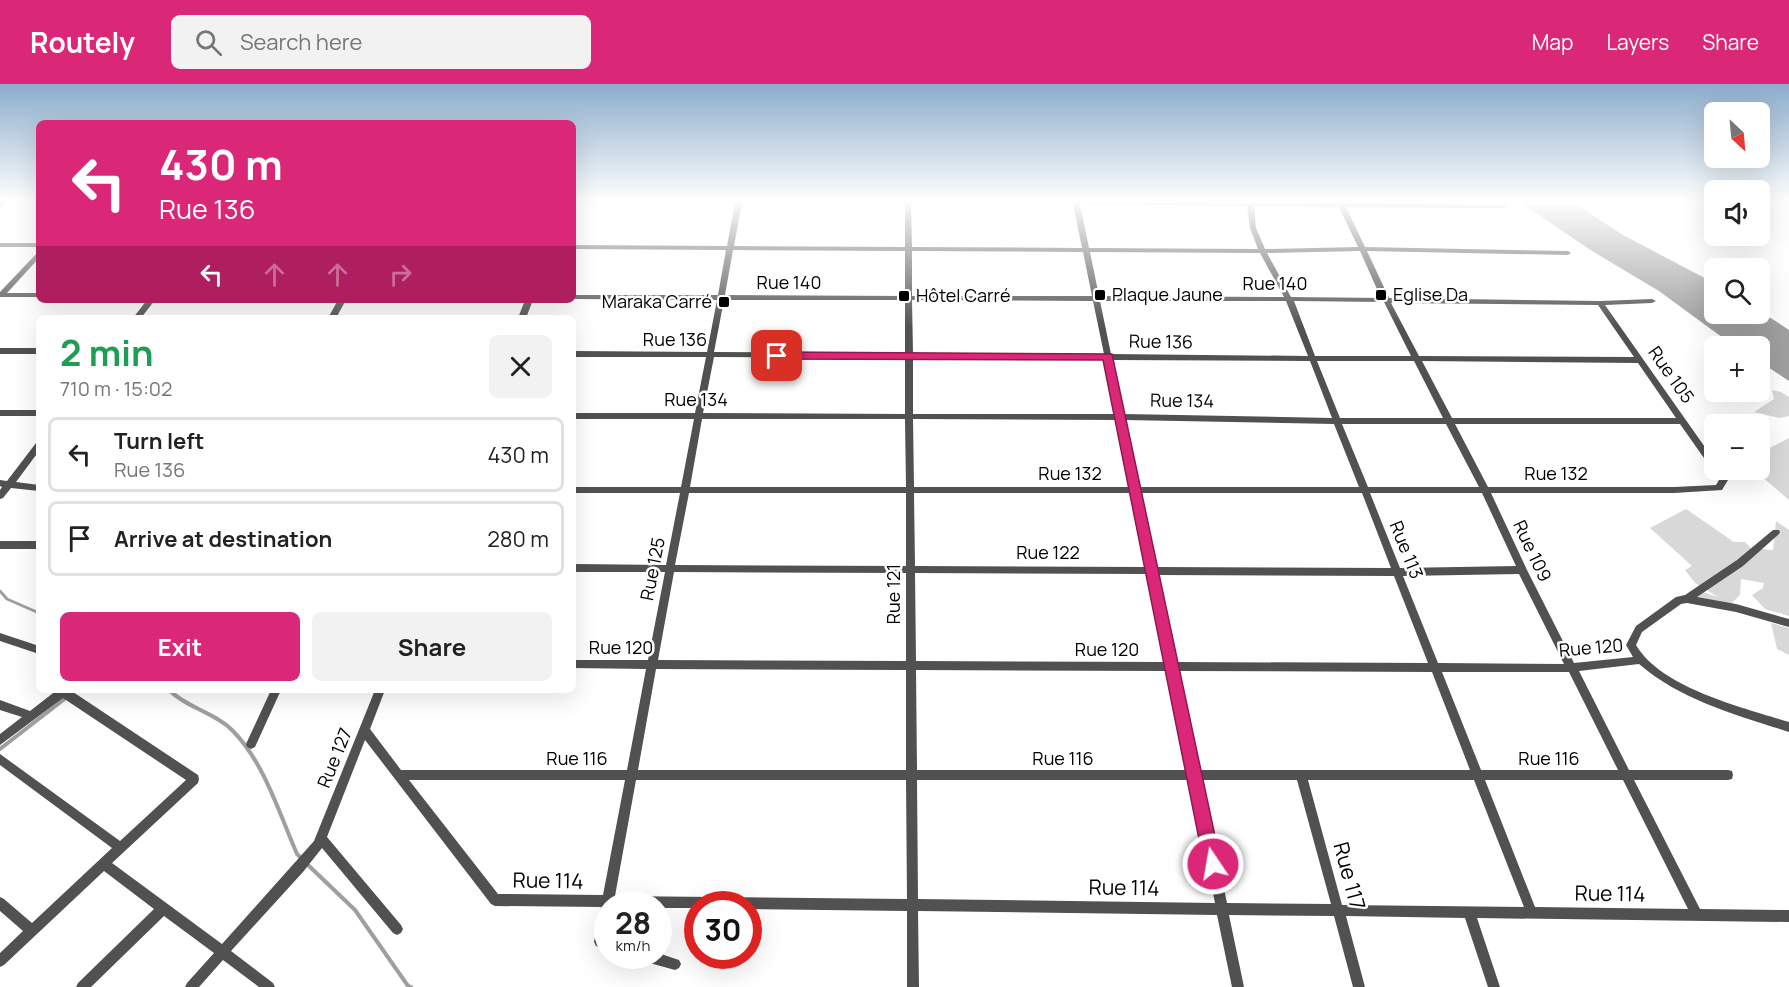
<!DOCTYPE html>
<meta charset="utf-8">
<style>
body{margin:0;font-family:Manrope,sans-serif;background:#f2f2f2;color:#222;height:100vh;display:flex;flex-direction:column;font-size:22px;white-space:nowrap}
*{box-sizing:border-box;margin:0}
p{font-size:20px;color:#767676}
.icon{flex:none;width:33px;height:33px;fill:none;stroke:currentColor;stroke-width:2;stroke-linecap:round;stroke-linejoin:round}
.map{position:relative;flex:1;overflow:hidden}
.drawer{position:absolute;left:36px;top:231px;width:540px;height:378px;display:flex;flex-direction:column;background:#fff;border-radius:9px;box-shadow:0 6px 24px #0002}
.drawer>*{flex:none}
.top-card{position:absolute;left:36px;top:36px;width:540px;height:183px;border-radius:9px;box-shadow:0 6px 24px #0002;background:#db2777;color:#fff;overflow:hidden}
.needle{width:39px;rotate:154deg}
.fabs{position:absolute;left:1704px;top:18px;display:grid;gap:12px}
.fabs a{display:grid;place-items:center;width:66px;height:66px;border-radius:9px;background:#fff;box-shadow:0 6px 24px #0002;font-size:30px}
.speed{position:absolute;left:594px;top:807px;display:flex;gap:12px;font-size:30px;font-weight:700;text-align:center}
.speed>*{display:grid;place-content:center;width:78px;height:78px;border-radius:50%;background:#fff;box-shadow:0 6px 24px #0002;line-height:1}
.speed small{font-size:15px;font-weight:400}
.speed .limit{border:9px solid #d22;background:#fff;color:#111}
.pin{position:absolute;display:grid;place-items:center;width:51px;height:51px;color:#fff;margin:-26px;border-radius:12px;box-shadow:0 3px 9px #0006}
.me{position:absolute;width:66px;margin:-33px;rotate:348deg;stroke-linejoin:round;filter:drop-shadow(0 0 4px #0008)}
.turn{display:flex;align-items:center;gap:21px;height:126px;padding:0 24px;font-size:27px}
.turn .icon{width:78px;height:78px;stroke-width:2.5}
.turn b{display:block;font-size:42px;line-height:51px}
.lanes{display:flex;align-items:center;height:57px;padding:0 24px;background:#0003;justify-content:center;gap:30px;direction:ltr}
.lanes .off{opacity:.35}
.round{display:grid;place-items:center;flex:none;width:63px;height:63px;border-radius:9px;background:#f2f2f2}
.summary{display:flex;align-items:center;justify-content:space-between;height:102px;padding:0 24px}
h1{font-size:36px;font-weight:700;line-height:45px;color:#1e9e55}
.cta{display:flex;gap:12px;margin-top:auto;padding:12px 24px}
.cta a{flex:1;height:69px;border-radius:9px;background:#db2777;color:#fff;font-size:24px;font-weight:700;line-height:69px;text-align:center}
.cta a+a{background:#f2f2f2;color:#222}
ul{padding:0;list-style:none}
li{display:flex;align-items:center;gap:18px;height:75px;margin:0 12px 9px;padding:0 12px;border:3px solid #e0e0e0;border-radius:9px}
li div{flex:1}
li b{display:block;font-size:22px}
li em{font-style:normal}
header{display:flex;align-items:center;gap:36px;box-sizing:border-box;height:84px;padding:0 30px;background:#db2777;color:#fff}
header strong{font-size:28px}
nav{display:flex;gap:33px;margin-inline-start:auto;font-size:21px}
.search{width:420px;height:54px;background:#f2f2f2;display:flex;align-items:center;gap:15px;box-sizing:border-box;padding:0 21px;border-radius:9px;color:#767676;font-size:22px}
.map>svg:first-child{display:block}
</style>
<header>
<strong>Routely</strong>
<div class="search"><svg class="icon" aria-label="search" viewBox="0 0 24 24"><circle cx="10" cy="10" r="6"/><path d="M15 15l6 6"/></svg>Search here</div>
<nav><a>Map</a><a>Layers</a><a>Share</a></nav>
</header>
<div class="map">
<svg width="1789" height="903" viewBox="0 0 1789 903">
<rect width="100%" height="100%" fill="#fff"/>
<g fill="#d8d8d8">
<polygon points="1772,306 1781,308 1789,313 1789,332 1779,334 1754,328 1774,315"/>
<polygon points="1789,354 1789,416 1754,386 1760,386 1760,369"/>
<polygon points="1686,425 1734,458 1745,458 1751,464 1773,466 1776,437 1789,446 1789,532 1765,525 1752,511 1763,504 1764,499 1741,495 1740,511 1726,525 1685,512 1700,507 1718,513 1695,499 1685,486 1692,482 1650,444"/>
<polygon points="1771,539 1789,544 1789,571 1777,565"/>
</g>
<polygon fill="#9f9f9f" points="1518,117 1571,117 1623,151 1714,199 1714,230 1760,230 1760,227 1789,246 1789,297 1760,278 1760,262 1734,262 1659,207 1592,167"/>
<g fill="none" stroke-linecap="round" stroke-linejoin="round">
<polyline stroke="#9f9f9f" stroke-width="3" points="0,507 7,515 39,529"/>
<g stroke="#9f9f9f" stroke-width="4">
<path d="M169,606C187,624 214,628 232,646C264,678 279,729 297,770L302,775"/>
<polyline points="0,665 76,606"/>
<polyline points="307,780 355,826 408,902 411,903"/>
</g>
<g fill="#515151" fill-rule="evenodd">
<path d="M573,117L1338,119L1337,117H1343L1344,119L1506,121L1507,122L1504,124L1346,123L1365,163L1568,167L1571,169L1568,171L1367,167L1389,214L1600,217L1652,215L1656,217L1652,219L1605,221L1714,376V386H1721L1728,396L1722,406L1674,409H1491L1527,486L1574,579L1633,573L1626,561L1636,542L1676,513L1685,511L1737,476L1773,446H1779L1780,448L1779,450L1743,482L1697,513L1736,520L1789,535V543L1736,528L1687,519L1681,520L1642,548L1636,561C1661,604 1744,624 1789,638V648C1737,631 1682,617 1639,580L1579,587L1629,686H1728L1732,687L1733,691L1732,695L1728,696H1634L1700,825L1789,826V838L1477,834L1500,903H1488L1465,834L1346,832L1365,903H1353L1334,832L1229,831L1244,903H1232L1217,831L918,827L919,903H907V827L748,825V820H698V824H658V820H608V866L596,862L594,858L601,823L495,822L491,820L365,656L327,753L401,841L403,845L401,849L397,851L393,849L322,764L303,788L231,867L273,899L275,903H259L223,876L199,903H185L187,899L214,869L164,832L91,903H76L78,899L154,825L104,787L4,881L0,883V869L23,847L0,827V813L4,815L32,839L112,764L0,681V670L120,757L186,696L63,614L0,661V650L22,633L0,626V616L30,627L57,606H70L198,691L199,695L198,699L112,779L222,860L314,757L375,606H385L370,645L401,686H627L646,585L573,584V576H648L665,488H573V480L666,481L680,409H573V403H681L694,335H573V329H695L706,273H573V267L707,268L717,216L573,215V211H718L726,166L573,165V161L727,162L735,119L573,120ZM742,119H905V163L734,162ZM911,119L1073,120L1082,164L912,163ZM1080,120L1247,122L1250,144L1258,165L1089,164ZM1254,122L1339,123L1358,163L1265,165L1256,144ZM733,166L905,167V212L725,211ZM912,167L1083,168L1092,212H912ZM1360,167L1381,214L1291,213L1267,169ZM1090,168L1260,169L1284,213L1099,212ZM724,216H905V269L714,268ZM912,216L1093,217L1104,270L913,269ZM1100,217H1286L1308,272L1111,270ZM1294,217L1384,218L1411,272H1315ZM1391,219L1598,221L1634,273L1419,272ZM714,273L905,274V330L703,329ZM913,274L1105,276L1116,330H913ZM1113,276L1310,277L1332,334L1124,330ZM1317,277H1414L1443,334H1340ZM1422,277L1638,279L1676,334H1452ZM702,335H905L906,403H690ZM913,335L1117,336L1131,403H914ZM1125,336L1334,340L1359,403H1139ZM1342,340H1446L1479,403H1368ZM1455,340H1680L1711,384L1713,385L1719,396L1716,401L1674,403H1488ZM689,409H906V482L675,481ZM914,409H1132L1147,483L915,482ZM1141,409H1362L1391,484L1156,483ZM1370,409H1482L1516,482L1400,484ZM674,488L906,489V577L658,576ZM915,489L1148,490L1166,578L916,577ZM1519,490L1564,580L1438,579L1403,492ZM1158,491L1394,492L1428,579L1176,578ZM656,585L906,586V686H638ZM916,586L1168,587L1188,686H917ZM1178,587L1432,588L1470,686H1199ZM1442,588H1569L1618,686H1481ZM409,696H625L603,811L498,810ZM636,696H906L907,815L615,812ZM917,696H1190L1215,819L918,815ZM1201,696H1297L1331,820L1227,819ZM1308,696H1474L1524,823L1342,821ZM1485,696H1623L1688,825L1535,823Z"/>
<rect x="0" y="159" width="39" height="4"/>
<polygon points="39,168 39,174 7,209 39,209 39,213 0,213 0,208 37,169"/>
<polygon points="147,216 155,216 141,234 133,234"/>
<polygon points="338,216 346,216 336,234 328,234"/>
<polygon points="525,216 533,216 526,234 518,234"/>
<rect x="0" y="264" width="39" height="6"/>
<rect x="0" y="326" width="39" height="6"/>
<polygon points="39,358 39,367 16,398 39,401 39,407 11,404 3,414 0,415 0,406 2,403 0,402 0,396 7,397 36,359"/>
<rect x="0" y="457" width="39" height="8"/>
<polygon points="0,549 39,562 39,570 0,557"/>
<polygon points="271,606 281,606 255,663 251,665 247,663 246,660"/>
<polygon points="658,869 679,876 681,880 679,884 675,886 646,878 642,876 640,872 658,872"/>
</g>
<polygon fill="#1e1e1e" fill-rule="evenodd" points="0,117 8,117 0,124"/>
</g>
<linearGradient id="sky" x2="0" y2="1"><stop stop-color="#8baccb"/><stop offset="0.48" stop-color="#fff"/><stop offset="1" stop-color="#fff" stop-opacity="0"/></linearGradient>
<rect width="1789" height="244" fill="url(#sky)"/>
<polygon fill="#db2777" stroke="#8e194d" stroke-width="1.5" points="777,268 1112,270 1221,780 1219,787 1213,789 1206,787 1204,780 1103,276 772,275 772,269"/>
<g fill="#000" stroke="#fff" stroke-width="2">
<rect x="1094" y="205" width="12" height="12" rx="3"/>
<rect x="1375" y="205" width="12" height="12" rx="3"/>
<rect x="898" y="206" width="12" height="12" rx="3"/>
<rect x="718" y="212" width="12" height="12" rx="3"/>
</g>
<g text-anchor="middle" stroke-width="5" stroke-linejoin="round" paint-order="stroke">
<g font-size="18" fill="#000" stroke="#fff">
<text x="789" y="205">Rue 140</text>
<text x="1275" y="206">Rue 140</text>
<text x="675" y="262">Rue 136</text>
<text transform="translate(1161 258) rotate(1)" y="6">Rue 136</text>
<text transform="translate(1671 291) rotate(55)" y="6">Rue 105</text>
<text x="696" y="322">Rue 134</text>
<text transform="translate(1182 317) rotate(1)" y="6">Rue 134</text>
<text x="1070" y="396">Rue 132</text>
<text x="1556" y="396">Rue 132</text>
<text transform="translate(1406 466) rotate(68)" y="6">Rue 113</text>
<text transform="translate(1532 467) rotate(65)" y="6">Rue 109</text>
<text x="1048" y="475">Rue 122</text>
<text transform="translate(653 485) rotate(-79)" y="6">Rue 125</text>
<text transform="translate(894 510) rotate(-90)" y="6">Rue 121</text>
<text x="621" y="570">Rue 120</text>
<text transform="translate(1591 564) rotate(-5)" y="6">Rue 120</text>
<text x="1107" y="572">Rue 120</text>
<text transform="translate(335 674) rotate(-68)" y="6">Rue 127</text>
<text x="577" y="681">Rue 116</text>
<text x="1063" y="681">Rue 116</text>
<text x="1549" y="681">Rue 116</text>
</g>
<g font-size="18" fill="#000" stroke="#fff" text-anchor="start">
<text x="1112" y="217">Plaque Jaune</text>
<text x="1393" y="217">Eglise Da</text>
<text x="916" y="218">Hôtel Carré</text>
<text x="712" y="224" text-anchor="end">Maraka Carré</text>
</g>
<g font-size="21" fill="#000" stroke="#fff">
<text transform="translate(1349 792) rotate(75)" y="7">Rue 117</text>
<text transform="translate(548 797) rotate(1)" y="7">Rue 114</text>
<text transform="translate(1124 804) rotate(1)" y="7">Rue 114</text>
<text transform="translate(1610 810) rotate(1)" y="7">Rue 114</text>
</g>
</g>
</svg>
<div class="fabs">
<a><svg class="needle" viewBox="-14 -14 28 28"><path d="M0-13l5 13h-10z" fill="#e53935"/><path d="M0 13l5-13h-10z" fill="#767676"/></svg></a>
<a><svg class="icon" aria-label="sound" viewBox="0 0 24 24"><path d="M4 9h4l5-4v14l-5-4H4zM17 9q2 3 0 6"/></svg></a>
<a><svg class="icon" aria-label="search" viewBox="0 0 24 24"><circle cx="10" cy="10" r="6"/><path d="M15 15l6 6"/></svg></a>
<a>+</a>
<a>−</a>
</div>
<div class="speed"><div>28<small>km/h</small></div><div class="limit">30</div></div>
<div class="pin" style="left:777px;top:272px;background:#d93025"><svg class="icon" aria-label="arrive" viewBox="0 0 24 24"><path d="M6 21V4h12l-3 4 3 4H6"/></svg></div>
<svg class="me" style="left:1213px;top:780px" viewBox="-20 -20 40 40"><circle r="17" fill="#db2777" stroke="#fff" stroke-width="3"/><path d="M0-11L8 9 0 5-8 9z" fill="#fff"/></svg>
<div class="top-card">
<div class="turn"><svg class="icon" aria-label="left" viewBox="0 0 24 24"><path d="M17 20v-9H6M10 6l-5 5 5 5"/></svg><div><b>430 m</b>Rue 136</div></div>
<div class="lanes"><svg class="icon" aria-label="left" viewBox="0 0 24 24"><path d="M17 20v-9H6M10 6l-5 5 5 5"/></svg><svg class="icon off" aria-label="ahead" viewBox="0 0 24 24"><path d="M12 20V5M6 11l6-6 6 6"/></svg><svg class="icon off" aria-label="ahead" viewBox="0 0 24 24"><path d="M12 20V5M6 11l6-6 6 6"/></svg><svg class="icon off" aria-label="right" viewBox="0 0 24 24"><path d="M7 20v-9h11M14 6l5 5-5 5"/></svg></div>
</div>
<section class="drawer">
<div class="summary"><div><h1>2 min</h1><p>710 m · 15:02</p></div><a class="round"><svg class="icon" aria-label="close" viewBox="0 0 24 24"><path d="M6 6l12 12M18 6L6 18"/></svg></a></div>
<ul>
<li><svg class="icon" aria-label="left" viewBox="0 0 24 24"><path d="M17 20v-9H6M10 6l-5 5 5 5"/></svg><div><b>Turn left</b><p>Rue 136</p></div><em>430 m</em></li>
<li><svg class="icon" aria-label="arrive" viewBox="0 0 24 24"><path d="M6 21V4h12l-3 4 3 4H6"/></svg><div><b>Arrive at destination</b></div><em>280 m</em></li>
</ul>
<div class="cta"><a>Exit</a><a>Share</a></div>
</section>
</div>
